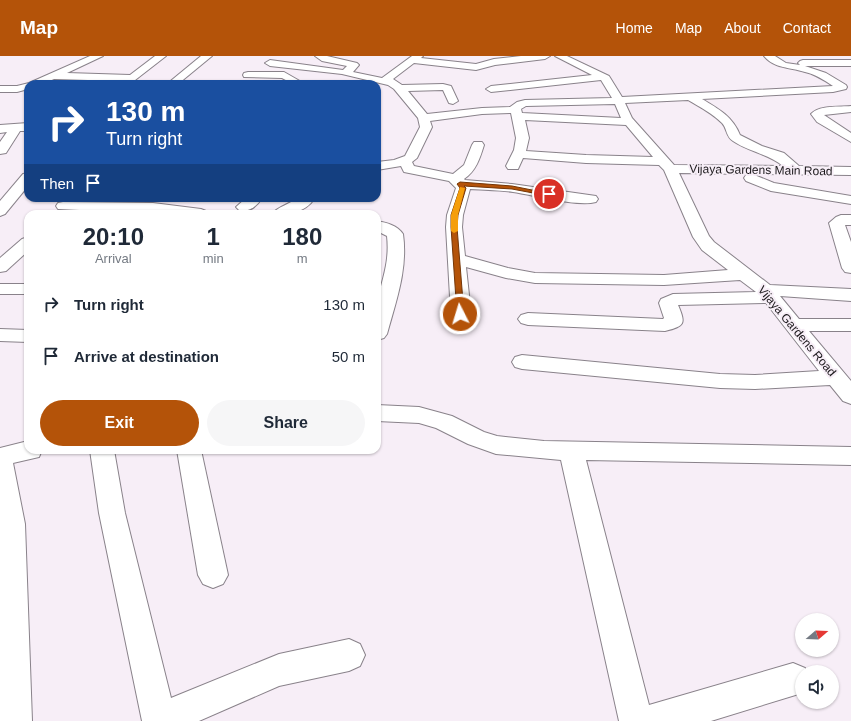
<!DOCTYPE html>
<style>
body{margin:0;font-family:Arial,sans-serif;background:#f6f6f7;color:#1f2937;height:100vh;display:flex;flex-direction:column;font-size:15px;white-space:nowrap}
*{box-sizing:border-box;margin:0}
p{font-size:13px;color:#747a83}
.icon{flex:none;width:22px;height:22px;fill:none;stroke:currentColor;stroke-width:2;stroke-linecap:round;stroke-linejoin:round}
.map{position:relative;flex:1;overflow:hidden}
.side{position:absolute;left:24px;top:154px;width:357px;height:244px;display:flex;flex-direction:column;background:#fff;border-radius:12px;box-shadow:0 1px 3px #0004}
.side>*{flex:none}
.top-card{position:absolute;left:24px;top:24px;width:357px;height:122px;border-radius:12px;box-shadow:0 1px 3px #0004;background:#1a4fa0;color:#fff;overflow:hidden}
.needle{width:26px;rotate:71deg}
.controls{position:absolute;left:795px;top:557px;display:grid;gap:8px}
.controls a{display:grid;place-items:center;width:44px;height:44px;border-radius:50%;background:#fff;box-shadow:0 1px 3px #0004;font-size:20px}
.pin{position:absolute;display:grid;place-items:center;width:34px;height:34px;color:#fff;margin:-17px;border:2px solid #fff;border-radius:50%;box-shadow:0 1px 4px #0007}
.me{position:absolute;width:44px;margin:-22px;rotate:355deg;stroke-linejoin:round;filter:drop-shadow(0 0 3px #0008)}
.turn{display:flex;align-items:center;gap:14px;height:84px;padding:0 16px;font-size:18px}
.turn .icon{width:52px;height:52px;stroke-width:2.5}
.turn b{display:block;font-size:28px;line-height:34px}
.then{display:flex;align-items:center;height:38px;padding:0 16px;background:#0003;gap:8px;font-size:15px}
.eta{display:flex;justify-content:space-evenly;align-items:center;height:68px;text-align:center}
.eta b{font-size:24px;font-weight:800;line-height:28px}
.button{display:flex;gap:8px;margin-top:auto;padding:8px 16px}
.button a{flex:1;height:46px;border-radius:24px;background:#b45309;color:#fff;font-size:16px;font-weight:800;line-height:46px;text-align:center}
.button a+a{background:#f6f6f7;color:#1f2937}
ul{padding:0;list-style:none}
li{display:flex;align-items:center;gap:12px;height:52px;padding:0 16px}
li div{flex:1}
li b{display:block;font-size:15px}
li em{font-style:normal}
header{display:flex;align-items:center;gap:24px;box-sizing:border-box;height:56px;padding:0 20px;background:#b45309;color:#fff}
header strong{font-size:19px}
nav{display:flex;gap:22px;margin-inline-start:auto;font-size:14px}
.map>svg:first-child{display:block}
</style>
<header>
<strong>Map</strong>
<nav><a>Home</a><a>Map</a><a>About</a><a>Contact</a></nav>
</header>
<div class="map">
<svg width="851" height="665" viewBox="0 0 851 665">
<rect width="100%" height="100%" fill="#f7eef7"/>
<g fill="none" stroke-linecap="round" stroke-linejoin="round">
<defs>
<g id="minor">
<polygon points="90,0 103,0 67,17 130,19 155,0 166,0 130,28 119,28 122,25 54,23 43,28 28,28 28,33 17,36 0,36 0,30 17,30 29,27"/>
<polygon points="201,0 212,0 178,28 167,28"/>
<path d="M315,0H327L357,7L359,9L353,16L382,22L412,0H423L421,2L476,8L494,3L521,0H550L545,3L495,9L476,14L414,7L393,23L402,29L443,28L451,30L458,45L453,48L449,47L443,34L408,35L427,58L482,52L510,51L517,46L525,44L612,42L601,24L491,36L486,33L491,30L592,19L555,0H567L609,20L622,41L833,30C824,24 815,18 805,16C790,11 775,13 764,0H775L786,7L800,9L798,7L800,5L803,4H851V10H805L826,17L846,29L847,31L846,33L833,36L702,43C719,53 733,61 740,79L762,90L784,97L799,110L851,111V119L752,118L774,127L851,140V148L771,135L746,125L744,122L746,119L750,118L679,117L709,180L714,186L770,229L851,233V245L780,240L799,263H851V275H809L851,325V348L843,345L830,329L755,333L720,332L522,313L515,311L512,306L515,301L522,299L720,318L755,319L819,315L766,247L678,249C686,268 685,270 665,275L528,269L521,267L518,263L521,259L528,257L663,263L664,262L659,247L661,243L673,238L756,236L740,224L664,229L535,227L506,222L466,211L471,258L468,262L461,264L454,262L451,258L446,171L447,159L456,132L449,125L404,116L401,110L377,114V106L394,104L405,100L420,71L418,62L394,33L388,29L342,18L270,10L265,7L270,4L343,14L347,10L322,5ZM688,44C700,51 712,57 722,67C727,72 726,81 733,85C749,96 769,98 783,110L674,109L632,62L625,47ZM615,48L621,62L522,57L521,53L526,50ZM511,57L516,82L514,94L506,110L508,113H518L523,102L586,107L659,109L664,114L693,181L702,194L728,214L664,219L535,217L508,212L465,200L462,171L463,159L470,133C484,134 499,134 513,136C534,139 577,151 596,146L598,143L596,140L512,128L465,124L464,123C476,115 480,102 484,89L482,86H474L472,89L464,109L453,118L414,110L412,106L417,102L432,71L430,65L482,58ZM525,64L626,69L653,101L586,99L526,95L529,82Z"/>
<polygon points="248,16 284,16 305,28 293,28 282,22 244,21 243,19 244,17"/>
<path d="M851,50V56L824,59L851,77V86L817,66L811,58C819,49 840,51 851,50Z"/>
<polygon points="28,67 28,75 20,75 6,97 0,98 0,86 7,76 0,77 0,69"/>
<polygon points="28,117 28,130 5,158 0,160 0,145 23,118"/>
<path d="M246,142H262C257,150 249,157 239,154L236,151Z"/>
<path d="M298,142H315C304,158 289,158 272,158C276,152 291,147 298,142Z"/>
<polygon points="63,146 153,147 201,153 206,155 209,158 165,158 58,153 56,150 58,147"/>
<polygon points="841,159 851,159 851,169 845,169 851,186 851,217 845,216 842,212 829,167 836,161"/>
<path d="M377,165C387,167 397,169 403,178C408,213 396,245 387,278L384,282L377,284C377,272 375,258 377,247C382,223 390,206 387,180L377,175Z"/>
<polygon points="28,181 28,195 6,215 0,216 0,202 22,183"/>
<rect x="0" y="228" width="28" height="10"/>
<polygon points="0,273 28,274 28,286 0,285"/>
<polygon points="377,349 419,351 452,360 484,376 497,380 544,385 851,391 851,409 586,404 649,649 793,607 805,612 806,616 802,616 802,637 711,665 619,665 561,404 496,398 468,388 436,372 419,367 377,365"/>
<polygon points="28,385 28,394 42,394 39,401 13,407 25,468 32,665 0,665 0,392"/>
<polygon points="90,394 114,394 125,457 171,642 279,598 349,583 360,588 365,599 360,610 349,615 279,630 199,665 142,665 99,457"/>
<polygon points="177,394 201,394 228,519 223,528 213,532 203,528 198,519"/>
</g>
</defs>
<use href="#minor" stroke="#89828a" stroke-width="2"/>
<use href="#minor" fill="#fff" fill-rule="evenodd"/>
</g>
<polygon fill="#b45309" stroke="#753606" points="460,126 512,130 552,138 549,140 512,133 464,130 466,132 458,159 457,171 464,258 460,260 457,258 451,171 451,159 460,132 457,128"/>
<polygon fill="#f59e0b" points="460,131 465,132 458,159 458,175 454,177 451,175 451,159"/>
<g text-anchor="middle" stroke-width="4" stroke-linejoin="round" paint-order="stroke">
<g font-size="12" fill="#1c191c" stroke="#f7eef7">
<text transform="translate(761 114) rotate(1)" y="4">Vijaya Gardens Main Road</text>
<text transform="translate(797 275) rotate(50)" y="4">Vijaya Gardens Road</text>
</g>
</g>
</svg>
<div class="controls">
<a><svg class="needle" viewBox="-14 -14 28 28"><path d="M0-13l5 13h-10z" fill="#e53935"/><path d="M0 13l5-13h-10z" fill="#747a83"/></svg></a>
<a><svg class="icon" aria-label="sound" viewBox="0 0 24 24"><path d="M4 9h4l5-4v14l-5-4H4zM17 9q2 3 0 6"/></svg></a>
</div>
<div class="pin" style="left:549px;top:138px;background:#d93025"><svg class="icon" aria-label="arrive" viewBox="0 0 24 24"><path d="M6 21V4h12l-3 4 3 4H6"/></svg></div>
<svg class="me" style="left:460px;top:258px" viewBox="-20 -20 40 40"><circle r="17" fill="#b45309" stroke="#fff" stroke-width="3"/><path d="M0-11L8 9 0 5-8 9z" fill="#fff"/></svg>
<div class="top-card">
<div class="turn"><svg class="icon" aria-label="right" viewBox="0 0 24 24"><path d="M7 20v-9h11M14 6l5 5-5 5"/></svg><div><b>130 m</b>Turn right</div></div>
<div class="then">Then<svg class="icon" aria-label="arrive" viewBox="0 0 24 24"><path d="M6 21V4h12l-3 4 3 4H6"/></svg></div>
</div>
<section class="side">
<div class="eta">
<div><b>20:10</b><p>Arrival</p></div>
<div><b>1</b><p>min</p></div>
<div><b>180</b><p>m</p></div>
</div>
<ul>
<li><svg class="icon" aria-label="right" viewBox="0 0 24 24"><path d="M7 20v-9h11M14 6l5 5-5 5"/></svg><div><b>Turn right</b></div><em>130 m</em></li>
<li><svg class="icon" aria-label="arrive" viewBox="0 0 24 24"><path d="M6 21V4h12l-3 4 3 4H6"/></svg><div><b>Arrive at destination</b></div><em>50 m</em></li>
</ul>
<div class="button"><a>Exit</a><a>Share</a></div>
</section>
</div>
